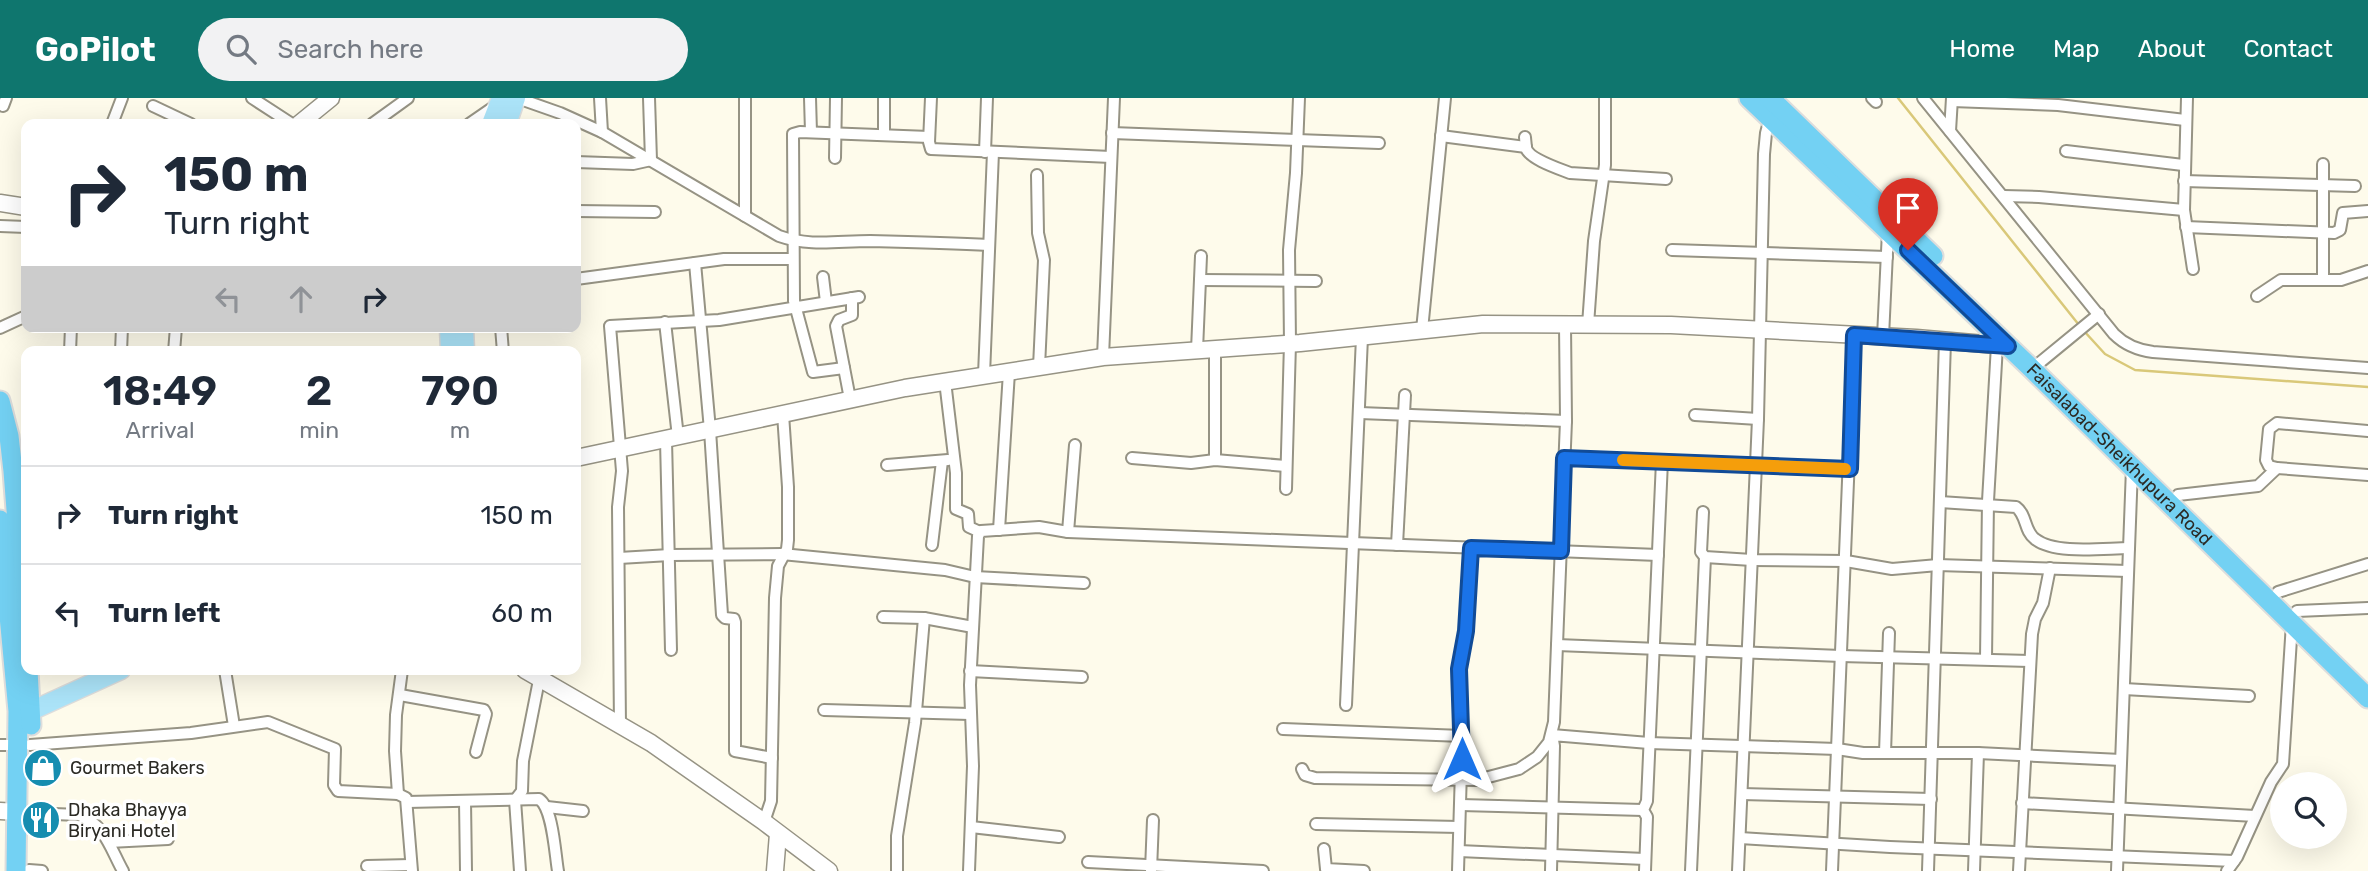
<!DOCTYPE html>
<style>
body{margin:0;font-family:Rubik,sans-serif;background:#f2f2f3;color:#1f2937;height:100vh;display:flex;flex-direction:column;font-size:26px;white-space:nowrap}
*{box-sizing:border-box;margin:0}
p{font-size:23px;color:#747a83}
.icon{flex:none;width:38px;height:38px;fill:none;stroke:currentColor;stroke-width:2;stroke-linecap:round;stroke-linejoin:round}
.map{position:relative;flex:1;overflow:hidden}
.side{position:absolute;left:21px;top:248px;width:560px;height:329px;display:flex;flex-direction:column;background:#fff;border-radius:14px;box-shadow:0 7px 28px #0002}
.side>*{flex:none}
.guide{position:absolute;left:21px;top:21px;width:560px;height:214px;border-radius:14px;box-shadow:0 7px 28px #0002;background:#fff;color:#1f2937;overflow:hidden}
.tools{position:absolute;left:2270px;top:674px;display:grid;gap:14px}
.tools a{display:grid;place-items:center;width:77px;height:77px;border-radius:50%;background:#fff;box-shadow:0 7px 28px #0002;font-size:35px}
.pin{position:absolute;display:grid;place-items:center;width:60px;height:60px;color:#fff;margin:-72px -30px;border-radius:50% 50% 50% 0;rotate:-45deg;box-shadow:0 0 7px #0007}
.pin .icon{rotate:45deg}
.me{position:absolute;width:77px;margin:-38px;rotate:0deg;stroke-linejoin:round;filter:drop-shadow(0 0 5px #0008)}
.turn{display:flex;align-items:center;gap:24px;height:147px;padding:0 28px;font-size:32px}
.turn .icon{width:91px;height:91px;stroke-width:2.5}
.turn b{display:block;font-size:49px;line-height:60px}
.lanes{display:flex;align-items:center;height:66px;padding:0 28px;background:#0003;justify-content:center;gap:35px;direction:ltr}
.lanes .off{opacity:.35}
.eta{display:flex;justify-content:space-evenly;align-items:center;height:119px;text-align:center}
.eta b{font-size:42px;font-weight:600;line-height:49px}
ul{padding:0;list-style:none}
li{display:flex;align-items:center;gap:21px;height:98px;padding:0 28px;border-top:2px solid #e0e1e3}
li div{flex:1}
li b{display:block;font-size:26px}
li em{font-style:normal}
header{display:flex;align-items:center;gap:42px;box-sizing:border-box;height:98px;padding:0 35px;background:#0f766e;color:#fff}
header strong{font-size:33px}
nav{display:flex;gap:38px;margin-inline-start:auto;font-size:24px}
.search{width:490px;height:63px;background:#f2f2f3;display:flex;align-items:center;gap:18px;box-sizing:border-box;padding:0 24px;border-radius:38px;color:#747a83;font-size:26px}
.map>svg:first-child{display:block}
</style>
<header>
<strong>GoPilot</strong>
<div class="search"><svg class="icon" aria-label="search" viewBox="0 0 24 24"><circle cx="10" cy="10" r="6"/><path d="M15 15l6 6"/></svg>Search here</div>
<nav><a>Home</a><a>Map</a><a>About</a><a>Contact</a></nav>
</header>
<div class="map">
<svg width="2368" height="773" viewBox="0 0 2368 773">
<rect width="100%" height="100%" fill="#fefbeb"/>
<g fill="none" stroke-linecap="round" stroke-linejoin="round">
<g stroke="#d9c879" stroke-width="2.5">
<polyline points="1898,0 2079,227"/>
<polyline points="2084,233 2105,256 2135,272 2368,289"/>
</g>
<defs>
<g id="street">
<polyline points="252,0 292,26"/>
<polyline points="600,0 602,34"/>
<polyline points="810,0 811,34"/>
<polyline points="931,0 929,44 931,51 1111,59"/>
<polyline points="1872,0 1876,4"/>
<path d="M1923,0L2114,236C2125,247 2137,252 2153,254L2368,270"/>
<polyline points="2187,0 2184,112 2193,171"/>
<path d="M513,2H523L560,15L602,34L779,138C810,149 838,143 870,143C910,144 950,145 989,147"/>
<polyline points="1952,3 2058,7 2185,22"/>
<polyline points="3,8 6,0"/>
<polyline points="153,8 191,26"/>
<polyline points="112,26 122,0"/>
<polyline points="372,26 408,0"/>
<polyline points="469,26 498,6"/>
<polyline points="1950,33 1952,0"/>
<polyline points="1112,35 1379,45"/>
<polyline points="884,37 884,0"/>
<polyline points="1441,38 1526,49"/>
<path d="M1525,39C1525,40 1526,49 1526,50C1529,61 1560,71 1570,75L1666,81"/>
<polyline points="2066,53 2183,67"/>
<polyline points="985,54 987,0"/>
<polyline points="835,60 836,0"/>
<polyline points="576,64 633,66 651,62 649,0"/>
<polyline points="1037,77 1038,135 1044,162 1039,269"/>
<polyline points="2184,83 2355,88"/>
<polyline points="2004,98 2039,99 2184,112"/>
<polyline points="576,113 655,114"/>
<polyline points="745,118 745,0"/>
<polyline points="0,128 26,129"/>
<polyline points="2186,129 2334,135 2340,132 2343,115 2368,113"/>
<polyline points="1672,152 1887,159"/>
<polyline points="695,165 710,332 722,517 725,520 734,521 735,524 735,653 772,660"/>
<polyline points="823,179 826,204"/>
<polyline points="576,181 724,161 793,161"/>
<polyline points="1200,182 1316,183"/>
<polyline points="2323,182 2323,66"/>
<polyline points="2257,198 2281,182 2341,182 2368,173"/>
<polyline points="665,224 678,339"/>
<polyline points="1588,227 1594,143 1605,67 1605,0"/>
<polyline points="501,229 503,254"/>
<polyline points="0,230 26,218"/>
<polyline points="1422,232 1445,0"/>
<polyline points="1883,239 1888,133"/>
<polyline points="1215,251 1215,362"/>
<polyline points="1197,252 1201,158"/>
<polyline points="70,254 71,229"/>
<polyline points="121,254 122,229"/>
<polyline points="174,254 176,229"/>
<polyline points="1103,259 1114,0"/>
<polyline points="844,270 813,274 794,203 793,36 800,34 929,39"/>
<polyline points="2032,271 2099,216"/>
<polyline points="984,277 993,54"/>
<polyline points="945,283 956,375 956,411 968,416 969,429 980,434"/>
<polyline points="850,301 836,228 839,222 852,217 852,200"/>
<polyline points="1360,315 1566,323"/>
<polyline points="1695,317 1758,321"/>
<polyline points="2368,333 2277,325 2269,331 2266,362 2269,368 2277,370 2368,377"/>
<polyline points="666,342 671,552"/>
<polyline points="1132,360 1191,365 1215,362 1286,368"/>
<polyline points="1564,360 1850,371"/>
<polyline points="887,367 948,362"/>
<polyline points="1286,391 1290,245 1289,152 1296,75 1299,0"/>
<polyline points="2178,397 2258,388 2277,370"/>
<path d="M1940,404L2016,409C2027,417 2024,433 2035,441C2055,457 2105,450 2129,450"/>
<polyline points="1703,414 1701,454 1705,459 1752,462 1846,463 1892,471 1938,467 2128,473"/>
<polyline points="999,432 1009,274"/>
<polyline points="1068,434 1075,347"/>
<polyline points="932,447 942,363"/>
<polyline points="1397,447 1405,297"/>
<polyline points="619,460 670,457 782,456 945,472 975,479 1084,485"/>
<polyline points="2278,494 2368,466"/>
<polyline points="2297,513 2368,510"/>
<polyline points="883,519 924,520 973,529"/>
<polyline points="1557,547 1841,558 2030,563"/>
<polyline points="1986,561 1988,403 1997,247"/>
<polyline points="225,572 234,628"/>
<polyline points="970,573 1082,579"/>
<polyline points="2124,591 2249,598"/>
<polyline points="400,597 484,612 486,616 476,654"/>
<polyline points="1346,607 1362,239"/>
<polyline points="824,612 970,616"/>
<polyline points="620,628 618,409 622,373 610,228 719,222 859,199"/>
<polyline points="1283,631 1462,638"/>
<polyline points="0,647 17,647"/>
<polyline points="30,647 191,635 268,624 335,651 334,687 338,693 398,696 406,700 412,773"/>
<polyline points="1885,655 1889,535"/>
<polyline points="1302,671 1305,677 1315,680 1477,682 1519,671 1537,659 1549,644 1554,624 1558,521 1566,323 1565,227"/>
<polyline points="398,696 395,653 396,617 402,572"/>
<polyline points="1742,696 1931,701"/>
<polyline points="465,703 466,773"/>
<path d="M407,704L539,701C553,710 555,756 558,773"/>
<polyline points="2022,705 2255,718"/>
<polyline points="1461,707 1643,712"/>
<polyline points="547,709 583,713"/>
<path d="M29,715L79,717C105,726 111,752 123,773"/>
<polyline points="764,724 771,703 775,500 778,468 787,451 788,442 788,389 783,316"/>
<polyline points="1316,726 1459,729"/>
<polyline points="971,729 1059,739"/>
<polyline points="1740,740 1890,749 2234,763"/>
<polyline points="109,744 168,741"/>
<polyline points="1324,751 1326,771 1364,773"/>
<polyline points="1459,753 1645,761"/>
<polyline points="1088,764 1263,773"/>
<polyline points="367,768 411,767"/>
<polyline points="29,772 42,773"/>
<polyline points="1151,772 1153,722"/>
<polyline points="520,773 515,702 522,693 523,663 539,582"/>
<polyline points="897,773 897,738 915,625 924,520"/>
<polyline points="969,773 973,668 970,587 978,438 981,433 1039,429 1068,434 1658,457"/>
<polyline points="1458,773 1462,638 1459,571 1466,533 1471,450"/>
<polyline points="1551,773 1554,648 1552,637 1649,645 1837,651 1863,655 1978,655 2121,662"/>
<polyline points="1645,773 1647,719 1643,712 1647,703 1662,363"/>
<polyline points="1691,773 1705,459"/>
<polyline points="1738,773 1758,321 1764,56 1766,35 1770,20"/>
<polyline points="1832,773 1854,237"/>
<polyline points="1928,773 1945,243"/>
<polyline points="1974,773 1978,655"/>
<polyline points="2019,773 2032,536 2035,521 2043,505 2050,470"/>
<polyline points="2117,773 2132,370"/>
<polyline points="2227,773 2237,759 2271,684 2283,666 2292,525"/>
</g>
<g id="secondary">
<polyline points="299,26 331,0"/>
<polyline points="0,105 26,109"/>
<polyline points="576,360 905,290 1103,259 1300,245 1483,226 1671,227 1916,240 2008,248"/>
<polyline points="525,572 651,645 764,724 829,773"/>
<polyline points="0,713 18,714"/>
<polyline points="775,773 778,736"/>
</g>
<g id="primary">
<polyline points="491,26 501,0"/>
<polyline points="507,26 516,0"/>
<polyline points="449,229 450,254"/>
<polyline points="464,229 465,254"/>
<polyline points="31,613 121,572"/>
</g>
<g id="highway">
<path id="s1" d="M1749,0L2032,271L2368,600"/>
<polyline points="1770,0 1933,158"/>
<polyline points="0,303 9,338 13,373 26,540"/>
<polyline points="0,422 18,613 16,773"/>
<polyline points="28,572 31,627"/>
</g>
</defs>
<use href="#street" stroke="#969384" stroke-width="14"/>
<use href="#secondary" stroke="#969384" stroke-width="19"/>
<use href="#primary" stroke="#dddddc" stroke-width="21"/>
<use href="#highway" stroke="#dddddc" stroke-width="23"/>
<use href="#street" stroke="#fff" stroke-width="10"/>
<use href="#secondary" stroke="#fff" stroke-width="16"/>
<use href="#primary" stroke="#abe3f8" stroke-width="18"/>
<use href="#highway" stroke="#73d1f3" stroke-width="19"/>
</g>
<g fill="none" stroke-linecap="round" stroke-linejoin="round">
<defs>
<polyline id="route" points="1462,661 1459,571 1466,533 1471,450 1561,453 1564,360 1850,371 1854,237 2008,248 1908,152"/>
</defs>
<use href="#route" stroke="#114b97" stroke-width="18"/>
<use href="#route" stroke="#1a73e8" stroke-width="12"/>
<polyline stroke="#f59e0b" stroke-width="12" points="1623,362 1845,371"/>
</g>
<defs>
<symbol id="shop-disc" viewBox="-11 -11 22 22"><circle r="9.5" fill="#168db0" stroke="#fff"/><path d="M-5-2.5h2.3a2.7 3.5 0 0 1 5.4 0H5L5.5 6h-11ZM-1.5-2.5h3a1.5 2.3 0 0 0-3 0Z" fill="#fff"/></symbol>
<symbol id="restaurant-disc" viewBox="-11 -11 22 22"><circle r="9.5" fill="#168db0" stroke="#fff"/><path d="M-5-6h1v4h1v-4h1v4h1v-4h1v5L-1.5 .5V6h-2V.5L-5-1ZM5-6V6H3V1.5H1.5Q1.5-4 5-6Z" fill="#fff"/></symbol>
</defs>
<g fill-rule="evenodd">
<use href="#shop-disc" x="21" y="648" width="44" height="44"/>
<use href="#restaurant-disc" x="19" y="700" width="44" height="44"/>
</g>
<g text-anchor="middle" stroke-width="7" stroke-linejoin="round" paint-order="stroke">
<g font-size="18" fill="#2b2a24" stroke="#fff">
<text dy="6" stroke="none"><textPath href="#s1" startOffset="514">Faisalabad-Sheikhupura Road</textPath></text>
</g>
<g font-size="18" fill="#2b2a24" stroke="#fff" text-anchor="start">
<text x="70" y="676">Gourmet Bakers</text>
<text x="68" y="718">Dhaka Bhayya<tspan x="68" dy="21">Biryani Hotel</tspan></text>
</g>
</g>
</svg>
<div class="tools">
<a><svg class="icon" aria-label="search" viewBox="0 0 24 24"><circle cx="10" cy="10" r="6"/><path d="M15 15l6 6"/></svg></a>
</div>
<div class="pin" style="left:1908px;top:152px;background:#d93025"><svg class="icon" aria-label="arrive" viewBox="0 0 24 24"><path d="M6 21V4h12l-3 4 3 4H6"/></svg></div>
<svg class="me" style="left:1462px;top:661px" viewBox="-20 -20 40 40"><path d="M0-17L14 15 0 8-14 15z" fill="#1a73e8" stroke="#fff" stroke-width="4"/></svg>
<div class="guide">
<div class="turn"><svg class="icon" aria-label="right" viewBox="0 0 24 24"><path d="M7 20v-9h11M14 6l5 5-5 5"/></svg><div><b>150 m</b>Turn right</div></div>
<div class="lanes"><svg class="icon off" aria-label="left" viewBox="0 0 24 24"><path d="M17 20v-9H6M10 6l-5 5 5 5"/></svg><svg class="icon off" aria-label="ahead" viewBox="0 0 24 24"><path d="M12 20V5M6 11l6-6 6 6"/></svg><svg class="icon" aria-label="right" viewBox="0 0 24 24"><path d="M7 20v-9h11M14 6l5 5-5 5"/></svg></div>
</div>
<section class="side">
<div class="eta">
<div><b>18:49</b><p>Arrival</p></div>
<div><b>2</b><p>min</p></div>
<div><b>790</b><p>m</p></div>
</div>
<ul>
<li><svg class="icon" aria-label="right" viewBox="0 0 24 24"><path d="M7 20v-9h11M14 6l5 5-5 5"/></svg><div><b>Turn right</b></div><em>150 m</em></li>
<li><svg class="icon" aria-label="left" viewBox="0 0 24 24"><path d="M17 20v-9H6M10 6l-5 5 5 5"/></svg><div><b>Turn left</b></div><em>60 m</em></li>
</ul>
</section>
</div>
